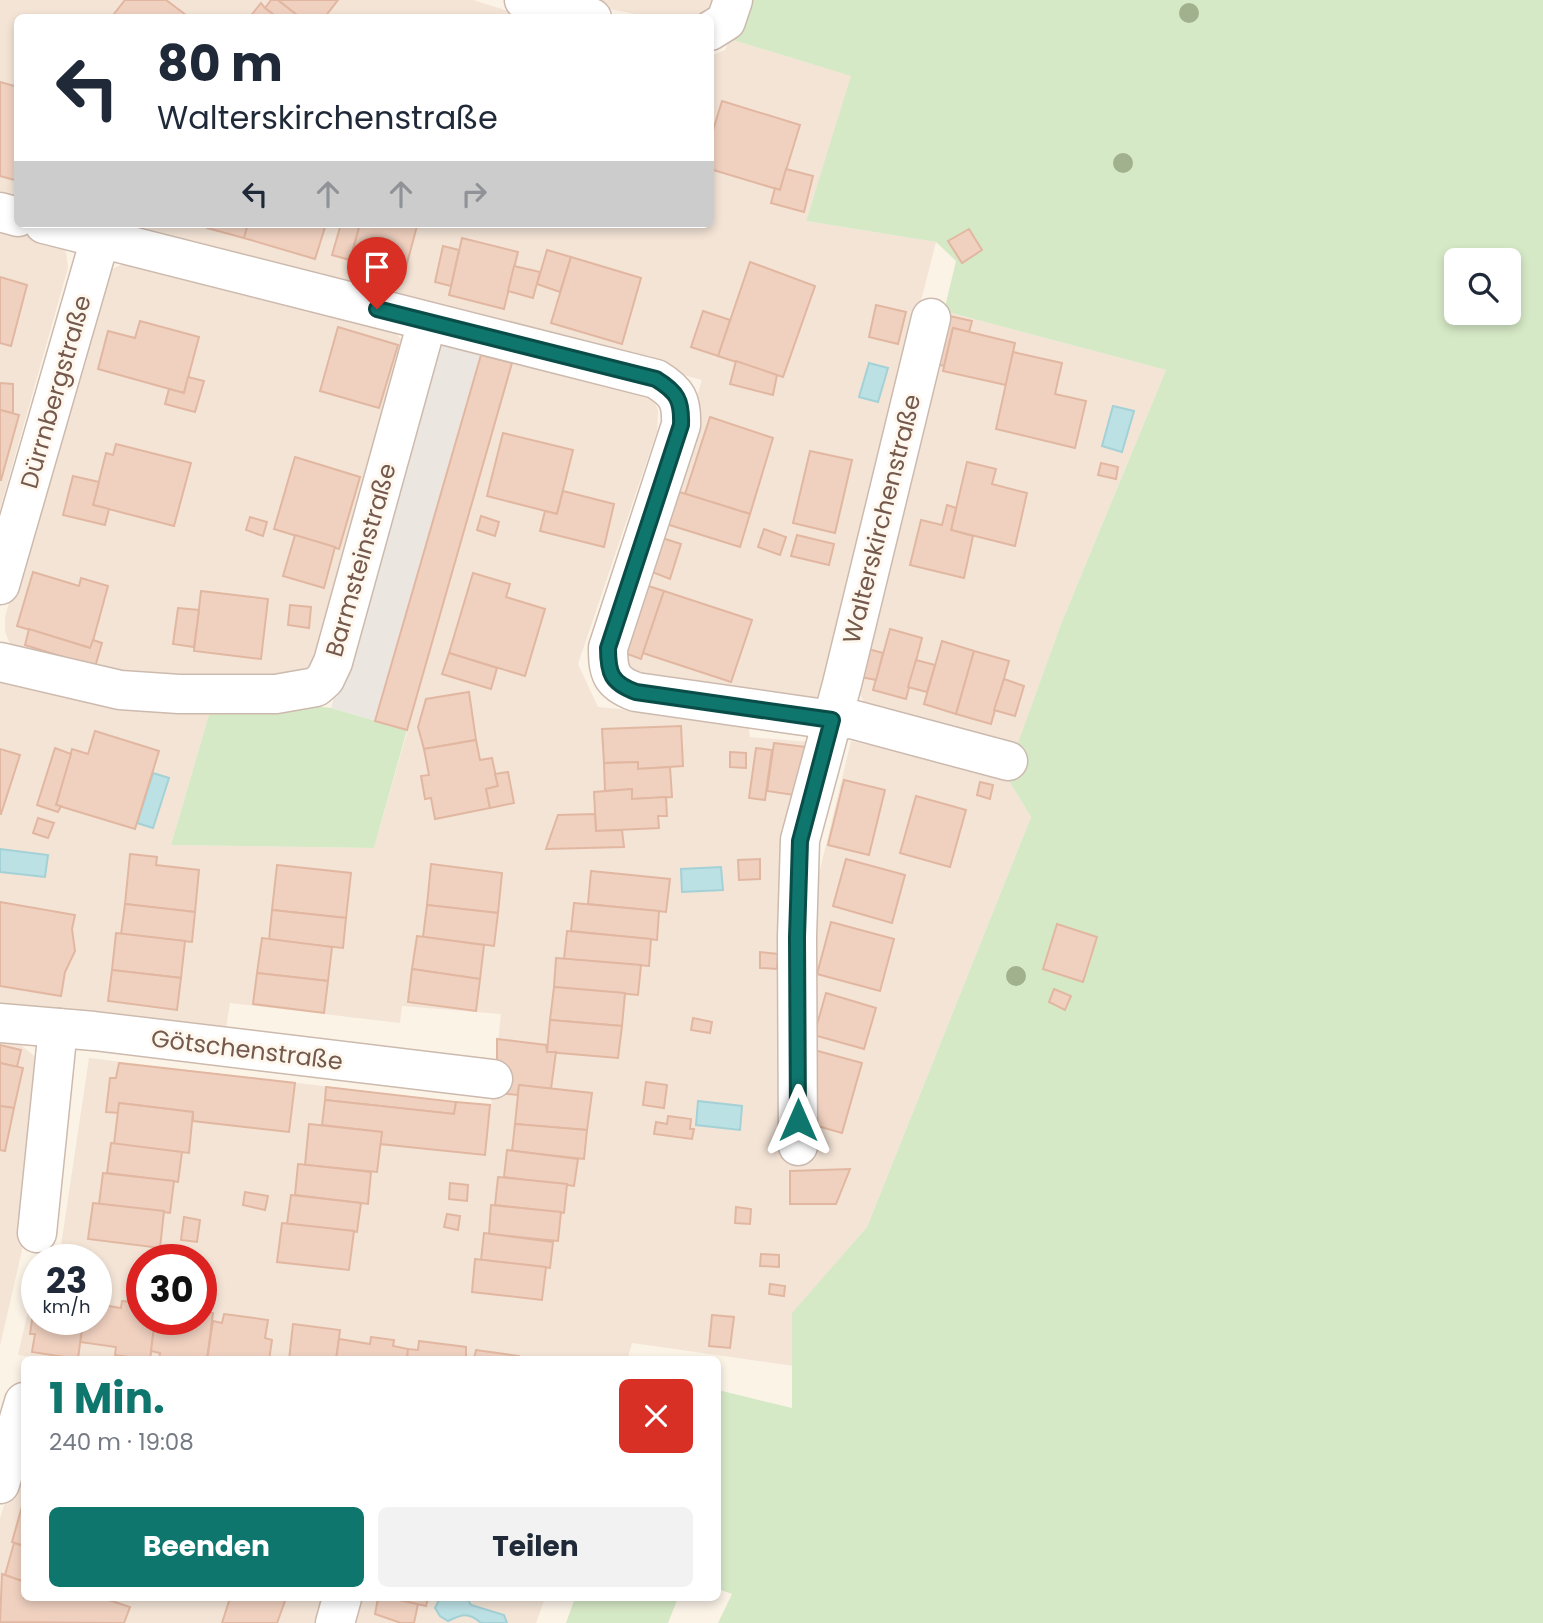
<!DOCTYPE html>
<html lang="de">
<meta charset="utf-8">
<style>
body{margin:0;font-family:Poppins,sans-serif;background:#f2f2f3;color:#1f2937;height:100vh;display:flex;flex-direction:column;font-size:26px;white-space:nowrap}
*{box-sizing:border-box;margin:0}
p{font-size:23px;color:#747a83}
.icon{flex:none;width:38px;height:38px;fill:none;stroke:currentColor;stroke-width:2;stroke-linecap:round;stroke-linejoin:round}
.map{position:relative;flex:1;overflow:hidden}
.sheet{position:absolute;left:21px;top:1356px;width:700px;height:245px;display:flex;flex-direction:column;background:#fff;border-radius:10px;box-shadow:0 4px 10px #0003}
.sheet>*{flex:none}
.hud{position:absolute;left:14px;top:14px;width:700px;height:214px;border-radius:10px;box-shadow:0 4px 10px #0003;background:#fff;color:#1f2937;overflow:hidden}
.fabs{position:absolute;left:1444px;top:248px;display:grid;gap:14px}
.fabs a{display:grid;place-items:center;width:77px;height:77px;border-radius:10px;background:#fff;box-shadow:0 4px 10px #0003;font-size:35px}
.speed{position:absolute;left:21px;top:1244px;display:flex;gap:14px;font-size:35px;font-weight:700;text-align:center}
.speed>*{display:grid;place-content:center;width:91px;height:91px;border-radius:50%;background:#fff;box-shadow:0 4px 10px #0003;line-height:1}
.speed small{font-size:18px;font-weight:400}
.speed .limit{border:10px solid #d22;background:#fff;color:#111}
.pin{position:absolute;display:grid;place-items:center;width:60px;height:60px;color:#fff;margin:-72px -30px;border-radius:50% 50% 50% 0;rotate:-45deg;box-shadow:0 0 7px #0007}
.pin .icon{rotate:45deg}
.me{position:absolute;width:77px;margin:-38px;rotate:0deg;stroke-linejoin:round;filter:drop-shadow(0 0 5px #0008)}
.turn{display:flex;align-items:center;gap:24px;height:147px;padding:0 28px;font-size:32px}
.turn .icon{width:91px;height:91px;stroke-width:2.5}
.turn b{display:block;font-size:49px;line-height:60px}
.lanes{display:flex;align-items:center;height:66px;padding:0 28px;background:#0003;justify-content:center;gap:35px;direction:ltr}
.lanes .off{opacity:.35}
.round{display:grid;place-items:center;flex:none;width:74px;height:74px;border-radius:10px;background:#f2f2f3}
.headline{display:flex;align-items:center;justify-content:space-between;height:119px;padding:0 28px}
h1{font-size:42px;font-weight:700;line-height:52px;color:#0f766e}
.action{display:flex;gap:14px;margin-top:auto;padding:14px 28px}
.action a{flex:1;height:80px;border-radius:10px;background:#0f766e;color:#fff;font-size:28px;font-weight:700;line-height:80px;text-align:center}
.action a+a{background:#f2f2f3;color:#1f2937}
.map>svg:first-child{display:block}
</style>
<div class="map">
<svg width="1543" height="1623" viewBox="0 0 1543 1623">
<rect width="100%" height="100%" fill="#fcf3e7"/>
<g fill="#f3e4d6" fill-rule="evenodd">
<polygon points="0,0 473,0 528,17 18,18 17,196 0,191"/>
<polygon points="564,0 719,0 710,18 650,17"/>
<polygon points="730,39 852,76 806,221 936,242 819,700 639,675 622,665 620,649 702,380 123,224 710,224 711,56 725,50"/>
<polygon points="0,224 58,243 66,252 68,268 0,509"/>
<polygon points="136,264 389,326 401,339 407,355 313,668 297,679 119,677 20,650 9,642 5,631 5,617 99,281 107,271 121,265"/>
<polygon points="944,311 1166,370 1061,624 1016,749 869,712 854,683"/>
<path d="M514,358L652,396L658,410L657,431L578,664L598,707L748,721L750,737L810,742L818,878L851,741L1006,776L1031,817L867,1227L793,1313L794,1366L632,1343L627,1360H52L18,1355L37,1271V1320H96V1260H39L40,1256L59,1259L89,1058L491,1106L501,1014L402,1006L400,1023L230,1003L225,1034L0,1010V682L92,703L210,711L171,845L374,848ZM142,1260H201V1320H142Z"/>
<polygon points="0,1043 21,1045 34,1056 40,1109 22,1250 0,1346"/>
<polygon points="24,1442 24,1598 545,1598 536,1623 0,1623 0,1518"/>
</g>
<polygon fill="#ece6e1" points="446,341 514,358 407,730 331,708 431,350"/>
<g fill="#d6e9c6" fill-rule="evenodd">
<path d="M746,0H1543V1623H718L732,1594L718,1589V1390L792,1408V1313L867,1227L1031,817L1006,776L1061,624L1166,370L944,311L956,261L936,242L806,221L851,76L730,39ZM1456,261H1508V313H1456Z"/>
<polygon points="300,704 331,708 407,730 374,848 171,845 210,711"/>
<polygon points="575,1598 678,1598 668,1623 566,1623"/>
</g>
<g fill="#bce1e5" stroke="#a3d1d6" stroke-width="2">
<polygon points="869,363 888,368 878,402 859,397"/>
<polygon points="1113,406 1134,411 1122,452 1102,446"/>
<polygon points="153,773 169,778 153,828 137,823"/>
<polygon points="0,849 48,855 45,877 0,872"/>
<polygon points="721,867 723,890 682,892 681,869"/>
<polygon points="698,1101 742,1106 740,1130 696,1125"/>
<path d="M440,1598H467L471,1605L504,1615L507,1623H481C469,1612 462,1614 448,1621L440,1616L435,1608Z"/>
</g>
<g fill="#f0d1c0" stroke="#e2b7a1" stroke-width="2">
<polygon points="125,0 166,0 190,18 120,18 114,14"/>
<polygon points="271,0 278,0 301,18 278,18 265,8"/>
<polygon points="278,0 338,0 324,18 301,18"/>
<polygon points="261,3 265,8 278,18 249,18"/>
<polygon points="0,82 18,87 18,181 0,176"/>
<polygon points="722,101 800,125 780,190 710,169 710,140"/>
<polygon points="786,169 813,176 804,212 771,203 775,188 780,190"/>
<polygon points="208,224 248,224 244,238 207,228"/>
<polygon points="248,224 326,224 315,259 244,238"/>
<polygon points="341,224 360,224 350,260 332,255"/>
<polygon points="360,224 417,226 402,282 348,268"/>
<polygon points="969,229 982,250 962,263 948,241"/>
<polygon points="462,238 518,252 504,309 449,295"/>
<polygon points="443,246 459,250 451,286 435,282"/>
<polygon points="547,250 571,257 560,292 537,284"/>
<polygon points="571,257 641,278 622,344 551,323"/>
<polygon points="750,262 815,286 783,377 718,356"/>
<polygon points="514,266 540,272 533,298 508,291"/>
<polygon points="0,277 27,285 11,346 0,343"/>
<polygon points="876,305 906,312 898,344 869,337"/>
<polygon points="703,311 730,320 718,356 691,347"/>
<polygon points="945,315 972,321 969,332 953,328 944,366 933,363"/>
<polygon points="140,321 199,337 184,393 98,369 108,331 135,338"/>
<polygon points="338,327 398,345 379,408 320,391"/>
<polygon points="953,328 1015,343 1006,385 943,371"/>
<polygon points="1013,352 1062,363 1055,394 1086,401 1075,448 996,429"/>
<polygon points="481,355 512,363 407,730 375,721"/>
<polygon points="736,361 777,375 773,395 730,384"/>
<polygon points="188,377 204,381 195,412 165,404 169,389 184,393"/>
<polygon points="0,383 13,384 13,413 0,410"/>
<polygon points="0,410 19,415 1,480 0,480"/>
<polygon points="710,417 773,438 750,514 685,494"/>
<polygon points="503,433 573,450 557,514 487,496"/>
<polygon points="116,444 191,463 174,526 93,505 106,453 113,455"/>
<polygon points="810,451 852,460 835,533 793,523"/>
<polygon points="295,457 360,477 339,549 274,529"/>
<polygon points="967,462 996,469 992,484 1027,493 1015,546 951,530"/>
<polygon points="1101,463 1118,467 1116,479 1098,475"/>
<polygon points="73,476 99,482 93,505 109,509 105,525 63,515"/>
<polygon points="670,489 750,514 740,547 660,522"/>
<polygon points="563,491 614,504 604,547 540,531 545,511 557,514"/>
<polygon points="947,505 956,508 951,530 973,536 964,578 910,565 921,520 942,525"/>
<polygon points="481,516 499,522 495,536 477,530"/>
<polygon points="250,517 267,522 263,536 246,530"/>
<polygon points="764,529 786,537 780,555 758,547"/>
<polygon points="295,535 335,547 324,588 283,576"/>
<polygon points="797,535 834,544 829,565 791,556"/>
<polygon points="662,538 681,544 670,579 652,572"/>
<polygon points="33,572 79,586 81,578 108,586 91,648 17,626"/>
<polygon points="473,573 510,584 506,597 545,609 525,676 449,653"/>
<polygon points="645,585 664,591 641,659 622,652"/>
<polygon points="201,591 268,599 261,659 194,651"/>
<polygon points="664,591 752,620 731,682 643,653"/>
<polygon points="290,605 311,607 309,628 288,625"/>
<polygon points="178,608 199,610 194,647 173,644"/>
<polygon points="29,629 90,648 93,640 102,643 95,667 25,645"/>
<polygon points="890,629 922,638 906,699 873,690"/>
<polygon points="942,641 974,651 956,714 924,704"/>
<polygon points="868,649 883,653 876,680 861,677"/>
<polygon points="974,651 1009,661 991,724 956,714"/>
<polygon points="449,653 497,668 491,689 442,674"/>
<polygon points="916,660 935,665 927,692 908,687"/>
<polygon points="1004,679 1024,686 1015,716 994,710"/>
<polygon points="469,692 476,740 424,749 418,727 426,699"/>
<polygon points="681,726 683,766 638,769 638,762 604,763 602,729"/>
<polygon points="95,731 159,751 135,829 56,805 72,749 88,754"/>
<polygon points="476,740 480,760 492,758 498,786 486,789 490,808 435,819 431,798 425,799 421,776 429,775 424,749"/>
<polygon points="774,743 806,747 794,795 767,791"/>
<polygon points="55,748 71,754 56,805 61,806 58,812 37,805"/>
<polygon points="756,748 772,750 765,800 749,798"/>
<polygon points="0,749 20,755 1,814 0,814"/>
<polygon points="730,752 746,753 746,768 730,767"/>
<polygon points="638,762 638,769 670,767 672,797 632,799 632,789 605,791 604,763"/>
<polygon points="508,772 514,803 490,808 486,789 498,786 495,774"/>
<polygon points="844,780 885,790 869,855 828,845"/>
<polygon points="980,782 993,785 990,799 977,795"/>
<polygon points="632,789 632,799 666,797 667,816 658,816 659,828 596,831 594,792"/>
<polygon points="916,796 966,810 950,867 900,853"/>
<polygon points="595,814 596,831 622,830 624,847 546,849 558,815"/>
<polygon points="38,818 54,823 48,838 33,833"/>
<polygon points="130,854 157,857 156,865 199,870 195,912 125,904"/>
<polygon points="760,859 760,879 739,880 738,860"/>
<polygon points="846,859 905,875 892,923 833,906"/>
<polygon points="431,864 502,873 498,913 427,905"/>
<polygon points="277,865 351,873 346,918 272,910"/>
<polygon points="591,871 670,879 666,912 588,904"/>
<polygon points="0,902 75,915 72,929 75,951 65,972 61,996 0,986"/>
<polygon points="574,903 659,911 657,940 571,931"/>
<polygon points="125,904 195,912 192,942 121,934"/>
<polygon points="427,905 498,913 494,946 423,937"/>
<polygon points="272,910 346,918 343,948 269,940"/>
<polygon points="831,922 894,939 880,991 817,974"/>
<polygon points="1057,924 1097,937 1083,982 1043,969"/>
<polygon points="567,931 651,939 649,966 564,959"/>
<polygon points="116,933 185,941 181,978 112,970"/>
<polygon points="417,936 484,945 480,979 412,969"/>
<polygon points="262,938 332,947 328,981 257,973"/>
<polygon points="760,952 778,954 777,969 760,968"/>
<polygon points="556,958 641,965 638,995 554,987"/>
<polygon points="412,969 480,979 476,1011 408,1002"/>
<polygon points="112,970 181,978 177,1010 108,1001"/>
<polygon points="257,973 328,981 324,1013 253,1004"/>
<polygon points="554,987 625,993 622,1026 550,1020"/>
<polygon points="1054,989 1071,996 1065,1010 1049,1002"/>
<polygon points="826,993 876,1008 864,1049 814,1035"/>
<polygon points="693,1018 712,1022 710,1033 691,1030"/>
<polygon points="550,1020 622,1026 618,1058 547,1052"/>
<polygon points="497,1039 546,1045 547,1052 556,1052 551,1089 519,1085 518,1095 497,1093"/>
<polygon points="0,1045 21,1050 17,1067 0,1063"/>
<polygon points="814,1050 862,1063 842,1133 807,1123"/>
<polygon points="0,1063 23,1068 14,1108 0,1106"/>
<polygon points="119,1063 295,1083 289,1132 193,1121 193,1112 119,1103 119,1113 106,1112 110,1078 116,1078"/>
<polygon points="646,1082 667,1085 664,1108 643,1105"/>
<polygon points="519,1085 592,1093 587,1130 515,1124"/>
<polygon points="326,1087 456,1102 454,1114 325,1100"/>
<polygon points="325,1100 454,1114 456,1102 490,1105 485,1155 380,1144 382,1132 322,1125"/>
<polygon points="119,1103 193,1112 189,1153 114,1144"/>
<polygon points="0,1106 14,1108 5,1151 0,1150"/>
<polygon points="668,1116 691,1119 690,1129 694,1129 692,1139 654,1134 656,1122 667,1124"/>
<polygon points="309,1124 382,1132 377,1172 305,1165"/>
<polygon points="515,1124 587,1130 584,1159 512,1151"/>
<polygon points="111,1143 182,1152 178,1182 107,1173"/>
<polygon points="507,1150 578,1159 574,1186 504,1177"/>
<polygon points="298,1164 371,1172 368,1204 295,1195"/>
<polygon points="850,1169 836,1204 790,1204 790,1171"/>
<polygon points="103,1173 174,1181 170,1213 99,1204"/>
<polygon points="498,1177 567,1184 564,1213 495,1205"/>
<polygon points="450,1183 468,1185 467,1201 449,1199"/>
<polygon points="245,1192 268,1196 265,1210 243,1205"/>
<polygon points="291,1195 361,1203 357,1232 287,1224"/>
<polygon points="93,1203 164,1211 160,1248 88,1239"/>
<polygon points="491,1205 561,1212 558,1241 489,1234"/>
<polygon points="736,1207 751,1209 750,1224 735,1223"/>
<polygon points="447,1214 460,1216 458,1230 444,1227"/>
<polygon points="184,1217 200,1220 197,1242 181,1240"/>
<polygon points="282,1223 354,1231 349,1270 277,1262"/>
<polygon points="484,1233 553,1242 550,1268 481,1260"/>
<polygon points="761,1254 779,1255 779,1267 760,1266"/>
<polygon points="475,1259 546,1267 542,1300 472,1292"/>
<polygon points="770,1284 785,1286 784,1296 769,1294"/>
<polygon points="122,1301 142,1303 142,1320 155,1320 150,1360 115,1355 116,1347 80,1342 83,1320 96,1320 96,1304 121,1308"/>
<polygon points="34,1307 37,1308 37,1320 83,1320 78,1359 32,1352 35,1334 30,1334"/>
<polygon points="201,1311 213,1313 207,1360 159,1360 160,1353 151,1351 155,1320 201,1320"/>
<polygon points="224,1314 268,1320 265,1338 272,1340 269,1360 207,1360 213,1321 222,1323"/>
<polygon points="712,1315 734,1317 730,1348 709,1346"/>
<polygon points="293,1324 340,1330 336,1360 289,1360"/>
<polygon points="371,1337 394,1340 393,1346 408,1349 407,1360 336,1360 339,1339 370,1344"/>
<polygon points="419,1341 466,1347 466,1360 407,1360 408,1349 418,1350"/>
<polygon points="476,1350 519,1356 519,1360 466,1360 466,1358 474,1359"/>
<polygon points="24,1499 24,1546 12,1542"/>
<polygon points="14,1543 24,1546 24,1573 22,1581 5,1575"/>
<polygon points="24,1573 24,1598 103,1598 130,1607 124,1623 0,1622 2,1574 22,1581"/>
<polygon points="230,1598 280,1598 285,1601 277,1623 222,1623"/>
<polygon points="378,1598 391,1598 418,1604 414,1623 401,1623 375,1614"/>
<polygon points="391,1598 428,1598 426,1606"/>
</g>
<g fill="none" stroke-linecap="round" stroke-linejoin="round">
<defs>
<g id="minor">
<polyline points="524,0 592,18"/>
<polyline points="710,31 726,21 733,0"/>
<polyline points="0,212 18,217"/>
<path d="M44,224L656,379C677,392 682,400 681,425L608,648C608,673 611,683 636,692L832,720L851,719L1008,761"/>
<polyline points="0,585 100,239"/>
<polyline points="0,662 120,690 179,694 276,694 316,687 325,679 333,662 427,322"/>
<polyline points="0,1023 94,1031 493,1079"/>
<polyline points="798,1146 797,937 800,840 842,684 931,318"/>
<polyline points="37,1233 58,1028"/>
<polyline points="0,1484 24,1402"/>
<polyline points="335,1623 342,1598"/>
</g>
</defs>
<use href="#minor" stroke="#cdbaae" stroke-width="41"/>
<use href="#minor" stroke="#fff" stroke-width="38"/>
</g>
<g fill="#a1b08d">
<circle cx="1189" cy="13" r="10"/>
<circle cx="1123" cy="163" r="10"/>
<circle cx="1016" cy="976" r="10"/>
</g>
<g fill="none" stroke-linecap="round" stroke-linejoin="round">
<defs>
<path id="route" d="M377,309L656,379C677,392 682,400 681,425L608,648C608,673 611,683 636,692L832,720L800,841L797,937L798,1120"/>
</defs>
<use href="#route" stroke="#0a4d48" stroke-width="18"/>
<use href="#route" stroke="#0f766e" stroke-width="12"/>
</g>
<g text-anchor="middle" stroke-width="6" stroke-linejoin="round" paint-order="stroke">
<g font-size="24" fill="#75594c" stroke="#fef7ee">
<text transform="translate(56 392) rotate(-74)" y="8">Dürrnbergstraße</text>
<text transform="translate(882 519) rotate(-76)" y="8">Walterskirchenstraße</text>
<text transform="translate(361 560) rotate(-74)" y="8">Barmsteinstraße</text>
<text transform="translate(247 1050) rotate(7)" y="8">Götschenstraße</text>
</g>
</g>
</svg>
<div class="fabs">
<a><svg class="icon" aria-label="search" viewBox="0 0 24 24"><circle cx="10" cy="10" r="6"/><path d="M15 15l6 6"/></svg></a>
</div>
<div class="speed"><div>23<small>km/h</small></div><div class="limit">30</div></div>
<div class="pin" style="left:377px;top:309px;background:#d93025"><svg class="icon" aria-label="arrive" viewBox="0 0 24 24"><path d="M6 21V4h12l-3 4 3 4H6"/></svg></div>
<svg class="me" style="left:798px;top:1120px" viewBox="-20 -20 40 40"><path d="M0-17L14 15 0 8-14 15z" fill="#0f766e" stroke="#fff" stroke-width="4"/></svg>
<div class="hud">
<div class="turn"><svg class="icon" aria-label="left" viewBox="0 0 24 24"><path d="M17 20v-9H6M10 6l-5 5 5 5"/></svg><div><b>80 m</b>Walterskirchenstraße</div></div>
<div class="lanes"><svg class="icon" aria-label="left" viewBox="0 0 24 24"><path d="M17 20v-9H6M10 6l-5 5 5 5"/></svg><svg class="icon off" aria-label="ahead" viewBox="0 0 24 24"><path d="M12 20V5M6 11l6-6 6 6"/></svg><svg class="icon off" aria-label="ahead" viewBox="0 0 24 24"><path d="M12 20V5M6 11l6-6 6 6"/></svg><svg class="icon off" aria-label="right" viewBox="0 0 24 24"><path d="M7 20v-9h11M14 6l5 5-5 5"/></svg></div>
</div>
<section class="sheet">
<div class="headline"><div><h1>1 Min.</h1><p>240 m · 19:08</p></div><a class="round" style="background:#d93025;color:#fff"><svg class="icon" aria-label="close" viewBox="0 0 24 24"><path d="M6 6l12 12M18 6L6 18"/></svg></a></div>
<div class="action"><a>Beenden</a><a>Teilen</a></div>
</section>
</div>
